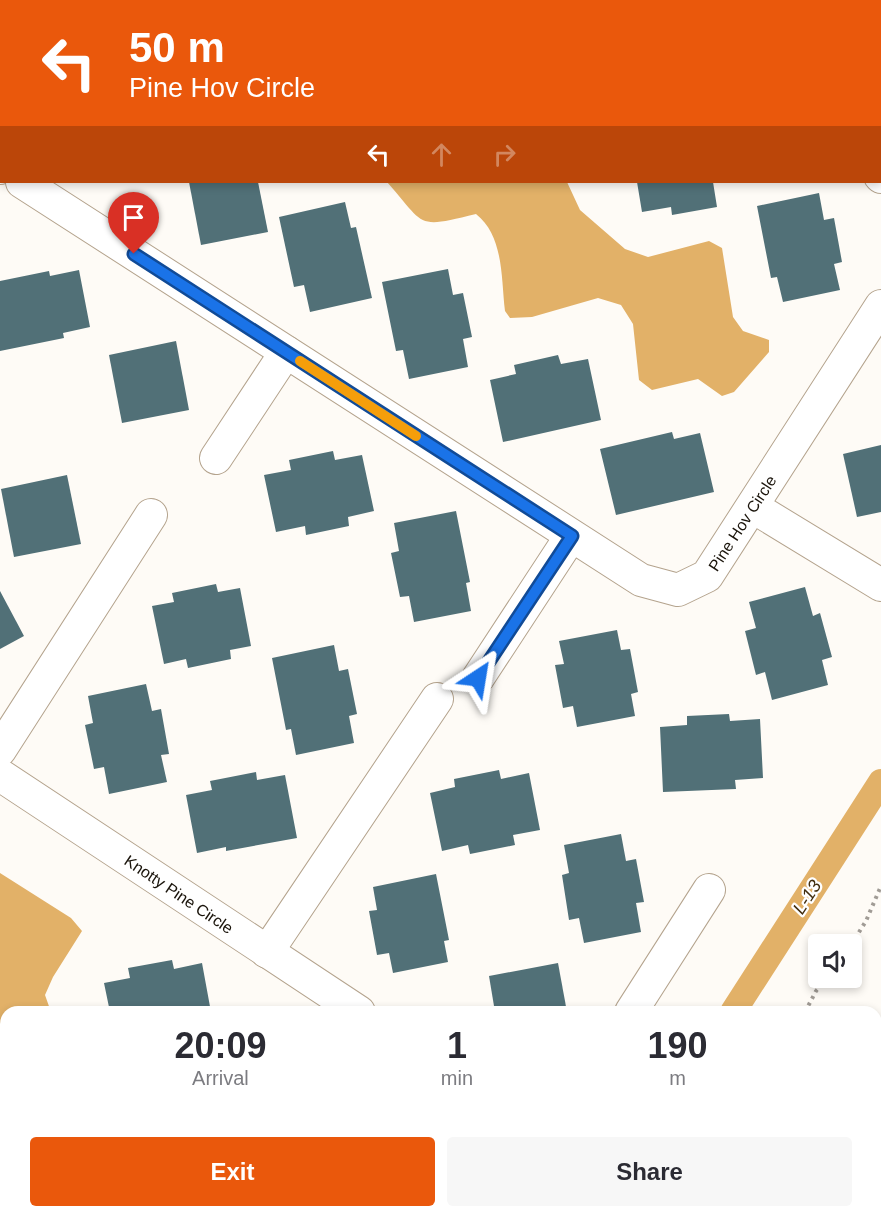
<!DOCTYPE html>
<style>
body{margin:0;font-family:Arial,sans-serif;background:#f7f7f7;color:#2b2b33;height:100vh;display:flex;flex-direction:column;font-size:22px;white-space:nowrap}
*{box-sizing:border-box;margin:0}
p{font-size:20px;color:#7c7c81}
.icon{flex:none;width:33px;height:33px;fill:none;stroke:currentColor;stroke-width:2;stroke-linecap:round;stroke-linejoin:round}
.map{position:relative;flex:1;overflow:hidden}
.drawer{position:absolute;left:0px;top:1006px;width:882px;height:212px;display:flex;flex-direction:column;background:#fff;border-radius:18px 18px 0 0;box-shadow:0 3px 9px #0003}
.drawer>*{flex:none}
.top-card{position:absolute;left:0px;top:0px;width:882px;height:183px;box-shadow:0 3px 9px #0003;background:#ea580c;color:#fff;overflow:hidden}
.buttons{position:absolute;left:808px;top:934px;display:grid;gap:12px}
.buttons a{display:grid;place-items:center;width:54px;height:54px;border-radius:6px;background:#fff;box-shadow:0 3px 9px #0003;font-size:30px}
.pin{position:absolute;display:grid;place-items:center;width:51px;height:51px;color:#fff;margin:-62px -26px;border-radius:50% 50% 50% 0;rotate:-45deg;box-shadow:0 0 6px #0007}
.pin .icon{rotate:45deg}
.me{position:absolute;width:66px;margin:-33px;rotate:33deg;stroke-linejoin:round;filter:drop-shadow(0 0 4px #0008)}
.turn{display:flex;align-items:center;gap:21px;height:126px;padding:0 30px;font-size:27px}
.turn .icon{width:78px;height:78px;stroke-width:2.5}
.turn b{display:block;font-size:42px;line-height:51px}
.lanes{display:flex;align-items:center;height:57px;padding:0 30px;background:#0003;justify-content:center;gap:30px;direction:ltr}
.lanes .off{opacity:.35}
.eta{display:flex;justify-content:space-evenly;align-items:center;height:102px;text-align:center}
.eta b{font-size:36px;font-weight:600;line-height:42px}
.button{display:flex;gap:12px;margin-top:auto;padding:12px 30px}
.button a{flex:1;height:69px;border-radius:6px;background:#ea580c;color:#fff;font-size:24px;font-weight:600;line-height:69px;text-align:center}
.button a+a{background:#f7f7f7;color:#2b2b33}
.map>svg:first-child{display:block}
</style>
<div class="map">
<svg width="881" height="1217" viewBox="0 0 881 1217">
<rect width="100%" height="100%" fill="#fefbf6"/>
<g fill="#e2b168">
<path d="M387,182H567L580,210L625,249L648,257L709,241L722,248L733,317L743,331L769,340V352L734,392L722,396L698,379L652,390L639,380L633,324L621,305L598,298L532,317L510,318L505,311C501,278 504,236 476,214C415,229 426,226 387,182Z"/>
<polygon points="0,873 71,918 82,931 53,977 45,995 51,1012 6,1012 6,1140 0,1141"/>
</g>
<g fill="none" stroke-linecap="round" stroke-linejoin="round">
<g stroke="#e2b168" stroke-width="26">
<polyline points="733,1012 881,782"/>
<polyline points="602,1217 605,1212"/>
</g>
</g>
<g fill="#517077">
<polygon points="189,182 258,182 268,232 201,245"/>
<polygon points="637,182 713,182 717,207 672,215 671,207 642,212"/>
<polygon points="819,193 824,220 834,218 842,262 834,264 840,290 783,302 777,277 771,278 757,206"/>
<polygon points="345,202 351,228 356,227 372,298 310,312 304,285 294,287 279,217"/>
<polygon points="448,269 453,295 463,293 472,337 463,339 468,367 409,379 403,350 396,351 382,282"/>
<polygon points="79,270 90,327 63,333 64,338 0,351 0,281 49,271 50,276"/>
<polygon points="176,341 189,410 122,423 109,355"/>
<polygon points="558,355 561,364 588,359 601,420 503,442 490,380 516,374 514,365"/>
<polygon points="672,432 674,439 700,433 714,492 616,515 600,449"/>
<polygon points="881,445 881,512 857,517 843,454"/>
<polygon points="333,451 335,460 362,455 374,511 348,517 349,526 306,535 305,526 276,532 264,475 291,470 289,460"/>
<polygon points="67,475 81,544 14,557 1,489"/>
<polygon points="456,511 470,582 466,583 471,611 414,622 409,596 400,597 391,553 399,551 394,523"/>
<polygon points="216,584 218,592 240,588 251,646 230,650 231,659 188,668 186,659 164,664 152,606 174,602 172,593"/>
<polygon points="805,587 813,616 820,613 832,657 822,660 828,685 772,700 765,672 756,675 745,631 756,628 749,602"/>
<polygon points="0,591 24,636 0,649"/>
<polygon points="617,630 621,650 630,649 638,692 631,694 635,716 577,727 573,706 563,708 555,665 564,664 559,641"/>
<polygon points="334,645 339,671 348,669 357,714 349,716 354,743 296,755 291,729 286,730 272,658"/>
<polygon points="146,684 152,711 161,709 169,754 161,755 167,782 109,794 104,767 94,769 85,725 93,723 88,696"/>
<polygon points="729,714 730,721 760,719 763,778 735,780 736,789 663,792 660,727 687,725 687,716"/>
<polygon points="499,770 501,779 529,773 540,830 513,835 515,845 470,854 468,845 442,851 430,793 455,787 454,779"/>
<polygon points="256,772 257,780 285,775 297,838 226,851 226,847 197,853 186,795 212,790 210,781"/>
<polygon points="621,834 626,861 636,859 644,902 636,903 641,932 584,943 579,918 569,920 562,875 569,873 564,845"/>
<polygon points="436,874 449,940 444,941 448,962 393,973 389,953 377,955 369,911 377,910 373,887"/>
<polygon points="172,960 174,969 202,963 211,1012 110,1012 104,983 130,978 128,968"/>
<polygon points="558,963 567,1012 495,1012 489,976"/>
</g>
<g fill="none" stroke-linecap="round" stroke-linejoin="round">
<defs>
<g id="minor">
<polyline points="610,0 612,2"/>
<polyline points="106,2 107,0"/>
<polyline points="879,2 880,0"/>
<polyline points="0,166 0,168"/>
<polyline points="880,176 881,177"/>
<polyline points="22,182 641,580 678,590 707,576 881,306"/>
<polyline points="216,458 286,352"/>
<polyline points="753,507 881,585"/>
<polyline points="478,678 571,536"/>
<polyline points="0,750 151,515"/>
<polyline points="0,775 359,1012"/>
<polyline points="267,952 437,699"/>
<polyline points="631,1012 709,890"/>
<polyline points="788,1212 796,1217"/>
<polyline points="299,1217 302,1212"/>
</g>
</defs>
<use href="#minor" stroke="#b4a38d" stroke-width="34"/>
<g stroke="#a09b95" stroke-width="4" stroke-dasharray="3 4.5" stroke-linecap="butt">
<polyline points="851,945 866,921 881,886"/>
<polyline points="805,1012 816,991 828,978"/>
</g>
<use href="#minor" stroke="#fff" stroke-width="32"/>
</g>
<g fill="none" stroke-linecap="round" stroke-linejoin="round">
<defs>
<polyline id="route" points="134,254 572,536 478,678"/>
</defs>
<use href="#route" stroke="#114b97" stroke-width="15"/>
<use href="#route" stroke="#1a73e8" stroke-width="10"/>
<polyline stroke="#f59e0b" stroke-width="10" points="300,361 416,436"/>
</g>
<g text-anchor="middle" stroke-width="4.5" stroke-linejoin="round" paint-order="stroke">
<g font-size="16" fill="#1a140b" stroke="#fff">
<text transform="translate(742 523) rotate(-57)" y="6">Pine Hov Circle</text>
<text transform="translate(179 894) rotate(34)" y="6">Knotty Pine Circle</text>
</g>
<g font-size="18" font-style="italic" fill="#422e0e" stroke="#fff">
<text transform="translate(807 897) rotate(-57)" y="6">L-13</text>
</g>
</g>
</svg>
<div class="buttons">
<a><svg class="icon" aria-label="sound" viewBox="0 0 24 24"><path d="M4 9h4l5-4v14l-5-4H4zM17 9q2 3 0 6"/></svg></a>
</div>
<div class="pin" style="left:134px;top:254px;background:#d93025"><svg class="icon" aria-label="arrive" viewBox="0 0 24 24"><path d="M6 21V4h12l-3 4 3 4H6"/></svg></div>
<svg class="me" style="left:478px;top:678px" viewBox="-20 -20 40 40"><path d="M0-17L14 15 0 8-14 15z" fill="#1a73e8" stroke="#fff" stroke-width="4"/></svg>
<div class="top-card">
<div class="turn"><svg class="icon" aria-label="left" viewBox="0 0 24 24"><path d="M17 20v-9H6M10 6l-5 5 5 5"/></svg><div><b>50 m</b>Pine Hov Circle</div></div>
<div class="lanes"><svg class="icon" aria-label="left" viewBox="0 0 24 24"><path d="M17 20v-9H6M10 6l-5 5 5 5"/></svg><svg class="icon off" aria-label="ahead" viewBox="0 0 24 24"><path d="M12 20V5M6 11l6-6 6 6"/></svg><svg class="icon off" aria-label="right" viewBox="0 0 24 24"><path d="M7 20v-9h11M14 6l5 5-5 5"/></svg></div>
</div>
<section class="drawer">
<div class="eta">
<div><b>20:09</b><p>Arrival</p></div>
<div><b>1</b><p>min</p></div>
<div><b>190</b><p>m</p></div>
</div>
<div class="button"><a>Exit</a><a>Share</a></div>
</section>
</div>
